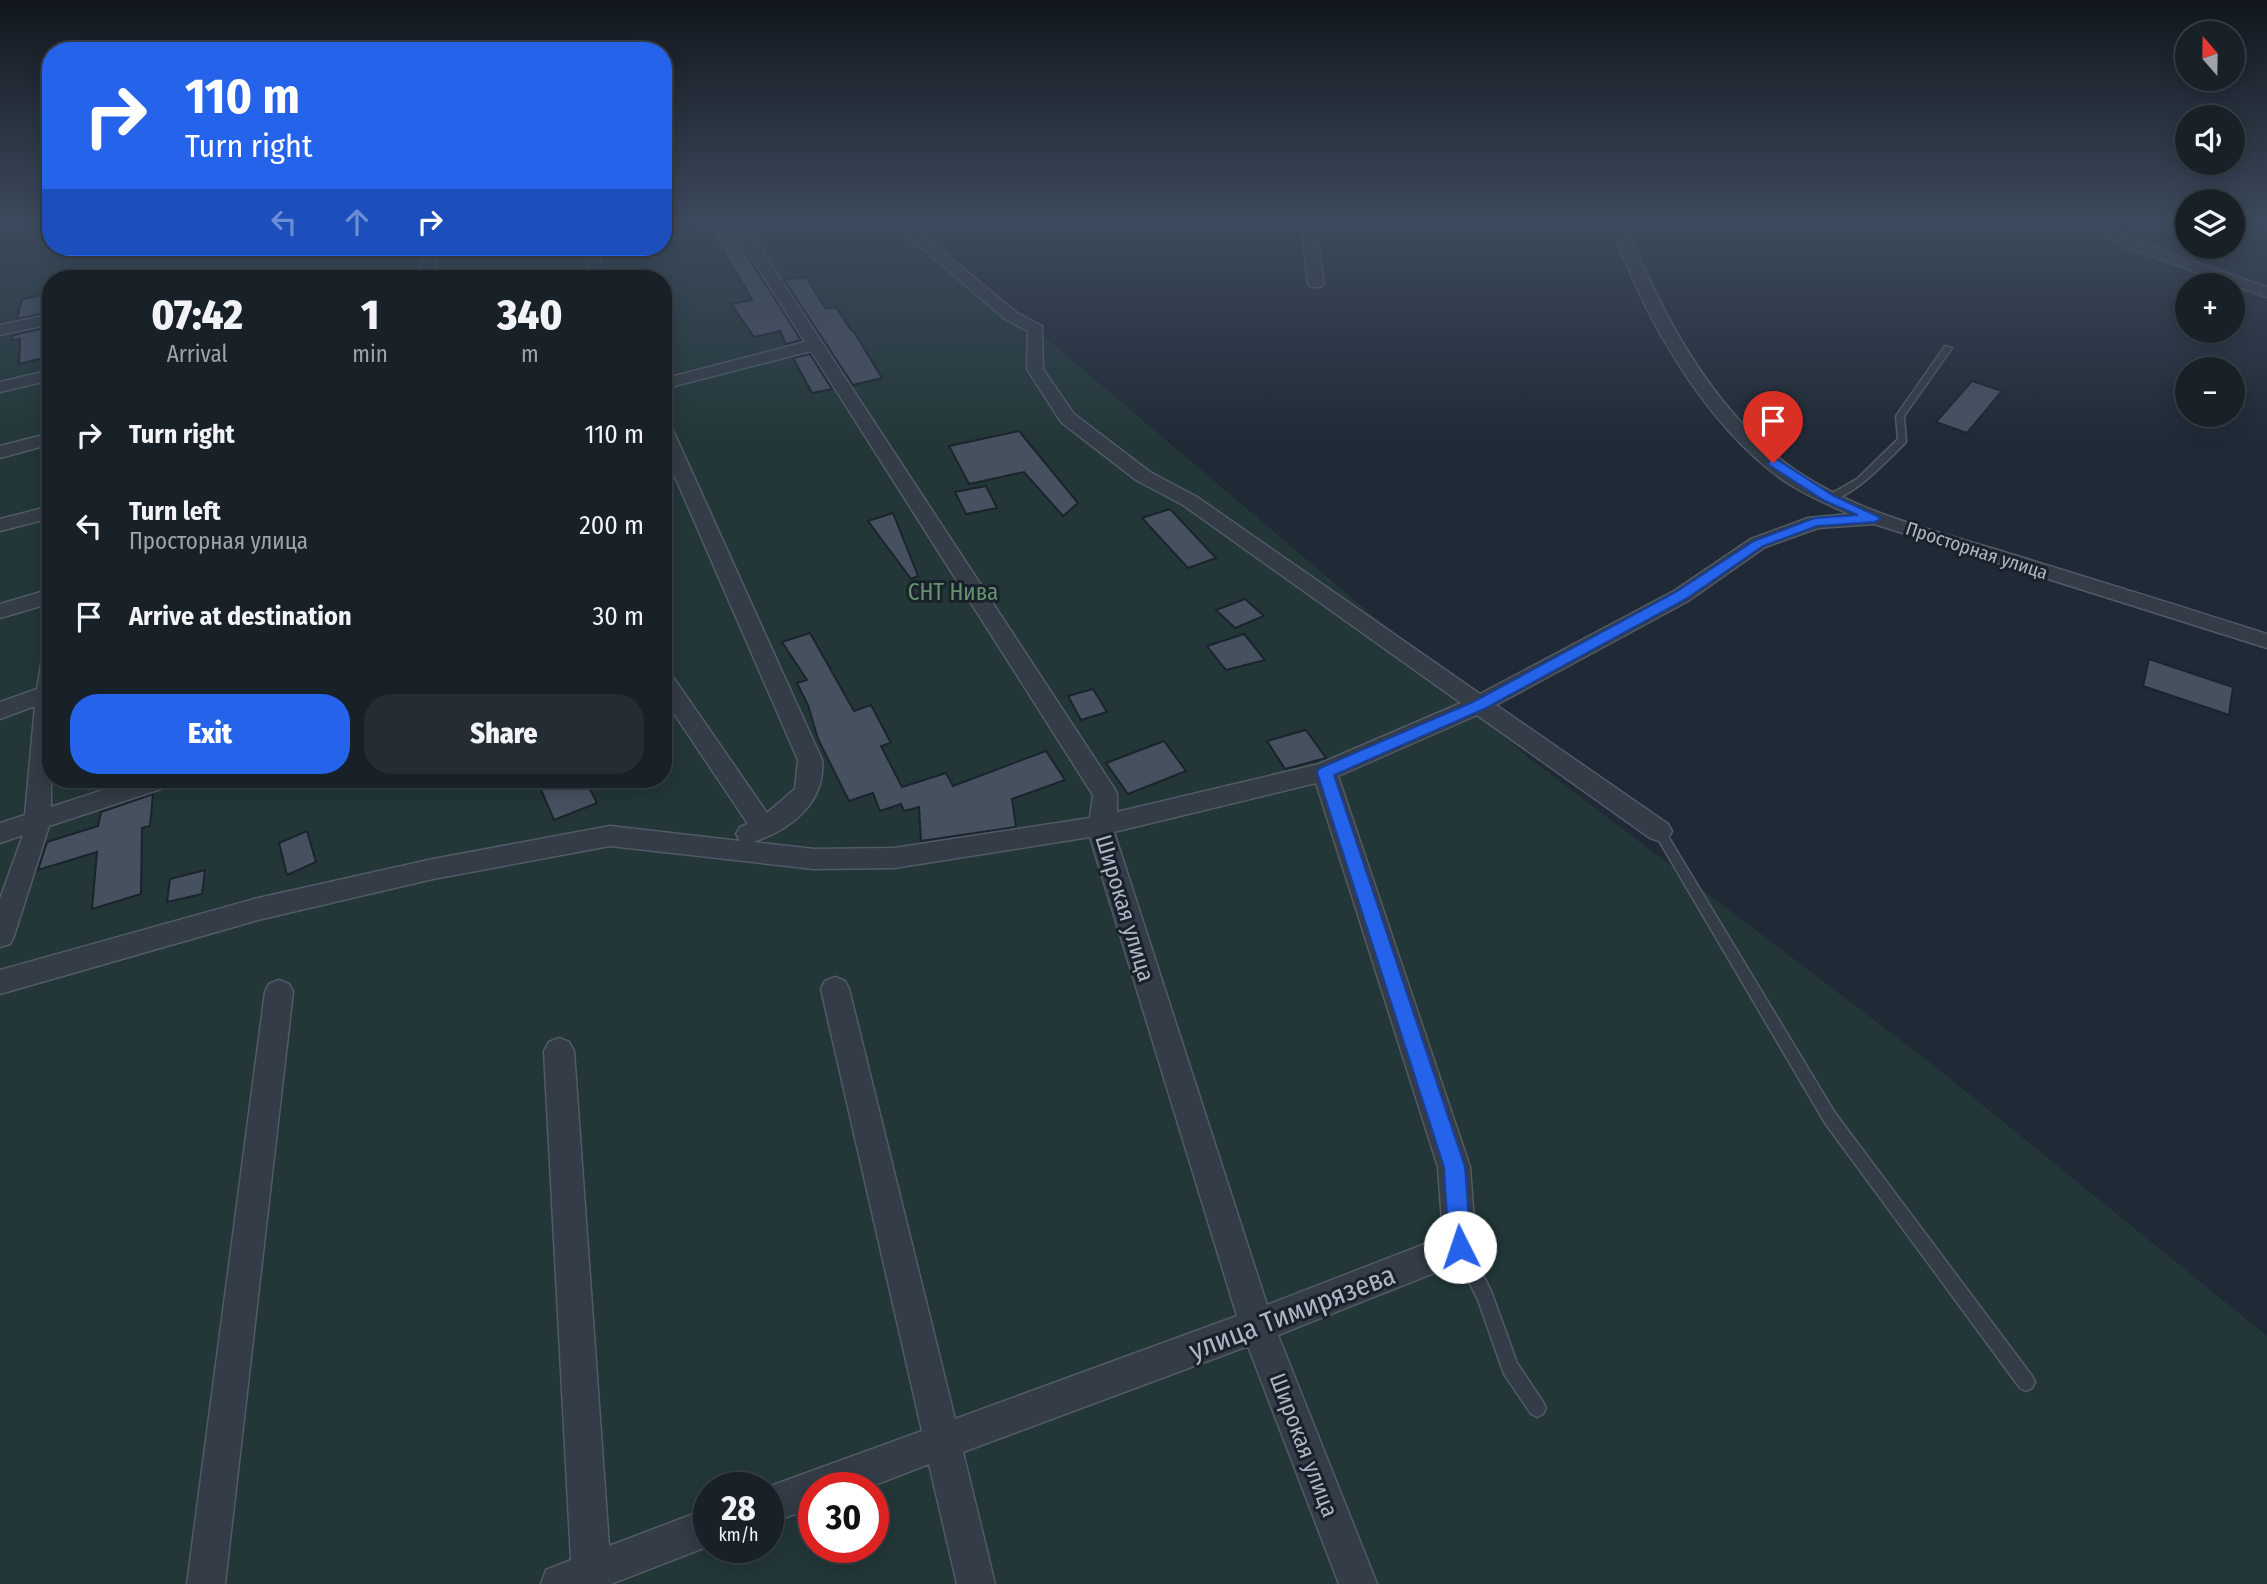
<!DOCTYPE html>
<meta charset="utf-8">
<style>
body{margin:0;font-family:"Fira Sans Condensed",sans-serif;background:#252d34;color:#f1f3f6;height:100vh;display:flex;flex-direction:column;font-size:26px;white-space:nowrap}
*{box-sizing:border-box;margin:0}
p{font-size:23px;color:#9fa3a8}
.icon{flex:none;width:38px;height:38px;fill:none;stroke:currentColor;stroke-width:2;stroke-linecap:round;stroke-linejoin:round}
.map{position:relative;flex:1;overflow:hidden}
.side{position:absolute;left:42px;top:270px;width:630px;height:518px;display:flex;flex-direction:column;background:#182028;border-radius:28px;box-shadow:0 4px 18px #0003,0 0 0 2px #363e45}
.side>*{flex:none}
.top-card{position:absolute;left:42px;top:42px;width:630px;height:214px;border-radius:28px;box-shadow:0 4px 18px #0003,0 0 0 2px #363e45;background:#2563eb;color:#fff;overflow:hidden}
.needle{width:46px;rotate:340deg}
.fabs{position:absolute;left:2175px;top:21px;display:grid;gap:14px}
.fabs a{display:grid;place-items:center;width:70px;height:70px;border-radius:50%;background:#182028;box-shadow:0 4px 18px #0003,0 0 0 2px #363e45;font-size:35px}
.speed{position:absolute;left:693px;top:1472px;display:flex;gap:14px;font-size:35px;font-weight:700;text-align:center}
.speed>*{display:grid;place-content:center;width:91px;height:91px;border-radius:50%;background:#182028;box-shadow:0 4px 18px #0003,0 0 0 2px #363e45;line-height:1}
.speed small{font-size:18px;font-weight:400}
.speed .limit{border:10px solid #d22;background:#fff;color:#111}
.pin{position:absolute;display:grid;place-items:center;width:60px;height:60px;color:#fff;margin:-72px -30px;border-radius:50% 50% 50% 0;rotate:-45deg;box-shadow:0 0 7px #0007}
.pin .icon{rotate:45deg}
.me{position:absolute;width:77px;margin:-38px;rotate:356deg;stroke-linejoin:round;filter:drop-shadow(0 0 5px #0008)}
.turn{display:flex;align-items:center;gap:24px;height:147px;padding:0 28px;font-size:32px}
.turn .icon{width:91px;height:91px;stroke-width:2.5}
.turn b{display:block;font-size:49px;line-height:60px}
.lanes{display:flex;align-items:center;height:66px;padding:0 28px;background:#0003;justify-content:center;gap:35px;direction:ltr}
.lanes .off{opacity:.35}
.eta{display:flex;justify-content:space-evenly;align-items:center;height:119px;text-align:center}
.eta b{font-size:42px;font-weight:800;line-height:49px}
.primary-button{display:flex;gap:14px;margin-top:auto;padding:14px 28px}
.primary-button a{flex:1;height:80px;border-radius:28px;background:#2563eb;color:#fff;font-size:28px;font-weight:800;line-height:80px;text-align:center}
.primary-button a+a{background:#252d34;color:#f1f3f6}
ul{padding:0;list-style:none}
li{display:flex;align-items:center;gap:21px;height:91px;padding:0 28px}
li div{flex:1}
li b{display:block;font-size:26px}
li em{font-style:normal}
.map>svg:first-child{display:block}
</style>
<div class="map">
<svg width="2267" height="1584" viewBox="0 0 2267 1584">
<rect width="100%" height="100%" fill="#202a36"/>
<path fill="#233738" fill-rule="evenodd" d="M11,222H51V247H663V222H909L1478,705L1472,709L1529,758L1932,1064L2267,1336V1584H0V224ZM51,278H663V779H51ZM709,1488H768V1547H709ZM814,1488H873V1547H814Z"/>
<g fill="#465160" stroke="#1b232d" stroke-width="2">
<polygon points="706,222 726,222 801,340 786,344 780,331 754,337 731,304 752,300"/>
<polygon points="806,277 826,309 836,307 851,330 853,330 882,378 853,385 784,280"/>
<polygon points="49,294 45,313 17,319 22,299"/>
<polygon points="44,328 47,357 19,364 20,339 11,340 13,335"/>
<polygon points="810,354 832,389 812,393 793,358"/>
<polygon points="1972,381 2002,391 1967,433 1936,422"/>
<polygon points="1019,431 1078,503 1063,516 1024,472 969,484 949,446"/>
<polygon points="986,486 997,508 966,514 955,492"/>
<polygon points="1170,509 1216,558 1188,568 1142,518"/>
<polygon points="893,513 918,576 911,579 868,521"/>
<polygon points="1245,599 1264,616 1235,628 1216,610"/>
<polygon points="810,633 854,711 871,705 891,743 881,746 902,787 946,773 953,786 1046,751 1065,780 1012,799 1016,827 921,841 919,807 904,811 901,804 880,811 873,793 849,801 818,739 808,705 797,683 807,680 782,642"/>
<polygon points="1244,634 1265,660 1226,670 1207,646"/>
<polygon points="2149,659 2233,687 2229,715 2143,686"/>
<polygon points="1093,689 1107,712 1081,720 1068,696"/>
<polygon points="1306,730 1326,758 1285,769 1267,741"/>
<polygon points="1164,741 1186,771 1128,794 1106,763"/>
<polygon points="556,779 585,779 597,803 554,820 539,785"/>
<polygon points="153,794 150,826 142,828 141,894 92,909 97,852 38,870 47,842 98,826 101,812"/>
<polygon points="307,831 316,862 287,875 279,843"/>
<polygon points="205,870 202,894 167,902 170,879"/>
</g>
<g fill="none" stroke-linecap="round" stroke-linejoin="round">
<defs>
<g id="lane">
<path d="M1945,346L1952,348L1904,416L1906,442C1890,458 1850,501 1827,500V496L1857,479L1898,439L1896,416Z"/>
<polygon points="1659,826 1663,828 1835,1113 2032,1376 2035,1382 2032,1388 2026,1391 2020,1388 1825,1123 1655,834 1653,831 1655,828"/>
<polygon points="1460,1239 1466,1241 1491,1291 1517,1363 1543,1402 1546,1408 1543,1414 1537,1417 1531,1414 1504,1374 1478,1300 1452,1247 1454,1241"/>
</g>
<g id="street">
<polygon points="31,222 51,222 51,226 27,231 20,227"/>
<path d="M729,222H743L1114,788L1117,794V812L1319,764L1461,703L1183,505L1136,480L1061,422L1027,369L1028,331L1005,319L892,222H907L1017,313L1042,326L1043,369L1074,414L1150,472L1197,497L1480,694L1674,591L1751,539L1808,518L1849,514C1827,504 1803,494 1783,480C1704,424 1640,312 1611,222H1625C1657,305 1701,389 1768,449C1835,509 1930,529 2014,555C2098,581 2183,607 2267,634V648L1874,524L1818,528L1765,547L1688,601L1496,705L1668,824L1672,831L1668,838L1659,841L1650,838L1477,715L1338,776L1470,1167L1476,1247L1472,1258L1278,1335L1377,1584H1339L1248,1346L963,1452L995,1584H957L929,1464L867,1488H814V1507L768,1524V1488H765L922,1431L821,989L825,981L835,977L845,981L849,989L955,1419L1237,1316L1090,837L894,868L814,869L610,846L433,879L258,920L0,994V970L258,898L433,859L610,826L740,841L736,834L740,827L748,824L663,697V671L671,674L767,813L795,789L798,760L663,449V423L672,428L822,760C826,802 791,830 753,842L814,849L894,848L1090,818L1093,795L811,351L663,389V379L805,342ZM1316,783L1438,1167L1443,1237L1267,1305L1114,832Z"/>
<polygon points="1301,222 1315,222 1324,284 1321,287 1311,287 1308,284"/>
<polygon points="2095,222 2110,222 2127,238 2267,287 2267,297 2117,244"/>
<polygon points="426,247 440,247 432,278 418,278"/>
<polygon points="580,247 594,247 607,278 593,278"/>
<polygon points="51,314 51,324 0,335 0,325"/>
<polygon points="51,370 51,380 0,392 0,382"/>
<polygon points="51,433 51,444 0,458 0,446"/>
<polygon points="51,506 51,518 0,531 0,519"/>
<polygon points="51,589 51,603 0,618 0,604"/>
<polygon points="51,651 51,807 137,779 176,779 173,785 49,826 14,936 10,944 0,947 0,899 23,835 0,843 0,823 25,815 35,706 0,719 0,702 37,689 43,653"/>
<polygon points="279,980 289,984 293,992 225,1584 187,1584 265,992 269,984"/>
<polygon points="559,1038 569,1042 574,1051 609,1546 709,1508 709,1546 611,1584 541,1584 546,1570 571,1560 544,1051 549,1042"/>
</g>
</defs>
<use href="#lane" stroke="#515a65" stroke-width="3"/>
<use href="#street" stroke="#515a65" stroke-width="3"/>
<use href="#lane" fill="#333c47" fill-rule="evenodd"/>
<use href="#street" fill="#333c47" fill-rule="evenodd"/>
</g>
<linearGradient id="sky" x2="0" y2="1"><stop stop-color="#12171e"/><stop offset="0.5" stop-color="#3c4a5d"/><stop offset="1" stop-color="#3c4a5d" stop-opacity="0"/></linearGradient>
<rect width="2267" height="444" fill="url(#sky)"/>
<polygon fill="#2563eb" stroke="#184099" stroke-width="2" points="1769,460 1778,460 1834,496 1881,518 1875,522 1817,526 1763,546 1686,599 1484,709 1334,775 1465,1167 1471,1247 1468,1254 1460,1257 1453,1254 1449,1247 1444,1167 1317,772 1320,768 1473,702 1676,592 1754,541 1815,518 1858,515 1825,501 1769,465"/>
<g text-anchor="middle" stroke-width="6" stroke-linejoin="round" paint-order="stroke">
<g font-size="19" fill="#adb7c4" stroke="#19212b">
<text transform="translate(1977 550) rotate(18)" y="7">Просторная улица</text>
</g>
<g font-size="23" fill="#66936f" stroke="#19212b">
<text x="953" y="600">СНТ Нива</text>
</g>
<g font-size="23" fill="#adb7c4" stroke="#19212b">
<text transform="translate(1125 908) rotate(73)" y="8">Широкая улица</text>
<text transform="translate(1304 1445) rotate(69)" y="8">Широкая улица</text>
</g>
<g font-size="28" fill="#adb7c4" stroke="#19212b">
<text transform="translate(1292 1312) rotate(-21)" y="10">улица Тимирязева</text>
</g>
</g>
</svg>
<div class="fabs">
<a><svg class="needle" viewBox="-14 -14 28 28"><path d="M0-13l5 13h-10z" fill="#e53935"/><path d="M0 13l5-13h-10z" fill="#9fa3a8"/></svg></a>
<a><svg class="icon" aria-label="sound" viewBox="0 0 24 24"><path d="M4 9h4l5-4v14l-5-4H4zM17 9q2 3 0 6"/></svg></a>
<a><svg class="icon" aria-label="layers" viewBox="0 0 24 24"><path d="M12 4l9 5-9 5-9-5zM3 14l9 5 9-5"/></svg></a>
<a>+</a>
<a>−</a>
</div>
<div class="speed"><div>28<small>km/h</small></div><div class="limit">30</div></div>
<div class="pin" style="left:1773px;top:463px;background:#d93025"><svg class="icon" aria-label="arrive" viewBox="0 0 24 24"><path d="M6 21V4h12l-3 4 3 4H6"/></svg></div>
<svg class="me" style="left:1460px;top:1247px" viewBox="-20 -20 40 40"><circle r="19" fill="#fff"/><path d="M0-13L10 11 0 6-10 11z" fill="#2563eb"/></svg>
<div class="top-card">
<div class="turn"><svg class="icon" aria-label="right" viewBox="0 0 24 24"><path d="M7 20v-9h11M14 6l5 5-5 5"/></svg><div><b>110 m</b>Turn right</div></div>
<div class="lanes"><svg class="icon off" aria-label="left" viewBox="0 0 24 24"><path d="M17 20v-9H6M10 6l-5 5 5 5"/></svg><svg class="icon off" aria-label="ahead" viewBox="0 0 24 24"><path d="M12 20V5M6 11l6-6 6 6"/></svg><svg class="icon" aria-label="right" viewBox="0 0 24 24"><path d="M7 20v-9h11M14 6l5 5-5 5"/></svg></div>
</div>
<section class="side">
<div class="eta">
<div><b>07:42</b><p>Arrival</p></div>
<div><b>1</b><p>min</p></div>
<div><b>340</b><p>m</p></div>
</div>
<ul>
<li><svg class="icon" aria-label="right" viewBox="0 0 24 24"><path d="M7 20v-9h11M14 6l5 5-5 5"/></svg><div><b>Turn right</b></div><em>110 m</em></li>
<li><svg class="icon" aria-label="left" viewBox="0 0 24 24"><path d="M17 20v-9H6M10 6l-5 5 5 5"/></svg><div><b>Turn left</b><p>Просторная улица</p></div><em>200 m</em></li>
<li><svg class="icon" aria-label="arrive" viewBox="0 0 24 24"><path d="M6 21V4h12l-3 4 3 4H6"/></svg><div><b>Arrive at destination</b></div><em>30 m</em></li>
</ul>
<div class="primary-button"><a>Exit</a><a>Share</a></div>
</section>
</div>
